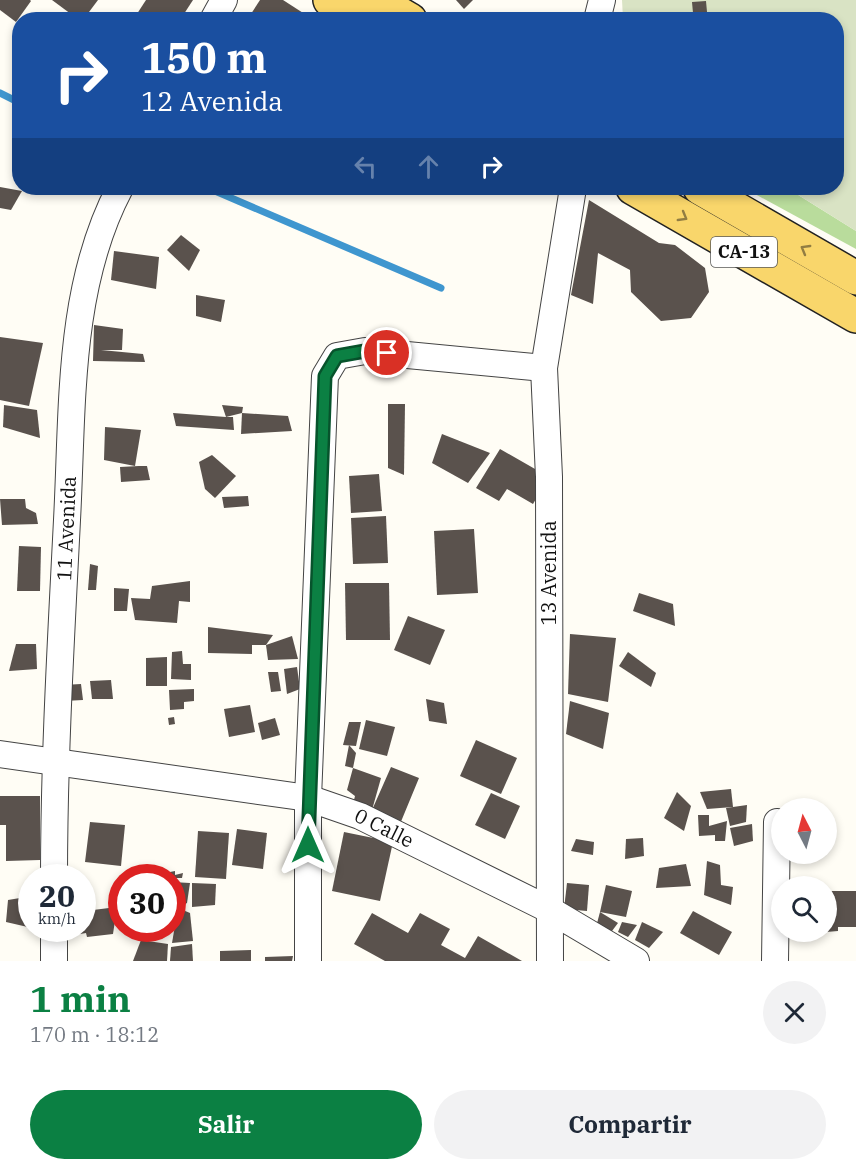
<!DOCTYPE html>
<html lang="es">
<meta charset="utf-8">
<style>
body{margin:0;font-family:"IBM Plex Serif",serif;background:#f2f2f3;color:#1f2937;height:100vh;display:flex;flex-direction:column;font-size:22px;white-space:nowrap}
*{box-sizing:border-box;margin:0}
p{font-size:20px;color:#747a83}
.icon{flex:none;width:33px;height:33px;fill:none;stroke:currentColor;stroke-width:2;stroke-linecap:round;stroke-linejoin:round}
.map{position:relative;height:961px;overflow:hidden}
.drawer{display:flex;flex-direction:column;background:#fff;flex:1}
.drawer>*{flex:none}
.banner{position:absolute;left:12px;top:12px;width:832px;height:183px;border-radius:24px;box-shadow:0 3px 9px #0003;background:#1a4fa0;color:#fff;overflow:hidden}
.needle{width:39px;rotate:354deg}
.fabs{position:absolute;left:771px;top:798px;display:grid;gap:12px}
.fabs a{display:grid;place-items:center;width:66px;height:66px;border-radius:50%;background:#fff;box-shadow:0 3px 9px #0003;font-size:30px}
.speed{position:absolute;left:18px;top:864px;display:flex;gap:12px;font-size:30px;font-weight:700;text-align:center}
.speed>*{display:grid;place-content:center;width:78px;height:78px;border-radius:50%;background:#fff;box-shadow:0 3px 9px #0003;line-height:1}
.speed small{font-size:15px;font-weight:400}
.speed .limit{border:9px solid #d22;background:#fff;color:#111}
.pin{position:absolute;display:grid;place-items:center;width:51px;height:51px;color:#fff;margin:-26px;border:3px solid #fff;border-radius:50%;box-shadow:0 2px 6px #0007}
.me{position:absolute;width:66px;margin:-33px;rotate:0deg;stroke-linejoin:round;filter:drop-shadow(0 0 4px #0008)}
.turn{display:flex;align-items:center;gap:21px;height:126px;padding:0 30px;font-size:27px}
.turn .icon{width:78px;height:78px;stroke-width:2.5}
.turn b{display:block;font-size:42px;line-height:51px}
.lanes{display:flex;align-items:center;height:57px;padding:0 30px;background:#0003;justify-content:center;gap:30px;direction:ltr}
.lanes .off{opacity:.35}
.round{display:grid;place-items:center;flex:none;width:63px;height:63px;border-radius:32px;background:#f2f2f3}
.summary{display:flex;align-items:center;justify-content:space-between;height:102px;padding:0 30px}
h1{font-size:36px;font-weight:700;line-height:45px;color:#0b8043}
.primary-button{display:flex;gap:12px;margin-top:auto;padding:12px 30px}
.primary-button a{flex:1;height:69px;border-radius:36px;background:#0b8043;color:#fff;font-size:24px;font-weight:700;line-height:69px;text-align:center}
.primary-button a+a{background:#f2f2f3;color:#1f2937}
.map>svg:first-child{display:block}
</style>
<div class="map">
<svg width="856" height="961" viewBox="0 0 856 961">
<rect width="100%" height="100%" fill="#fffdf5"/>
<polygon fill="#b9dc9c" points="744,188 787,188 856,231 856,249"/>
<polygon fill="#d9e3c4" points="622,0 856,0 856,231 787,188 837,188 837,20 623,19"/>
<g fill="none" stroke-linecap="round" stroke-linejoin="round">
<g stroke="#3f96cf" stroke-width="7">
<polyline points="0,93 20,103"/>
<polyline points="208,188 441,288"/>
</g>
</g>
<g fill="#5a524d">
<polygon points="0,0 30,0 31,1 16,22 0,10"/>
<polygon points="52,0 98,0 83,20 79,20"/>
<polygon points="146,0 193,0 180,20 133,20"/>
<polygon points="260,0 283,0 314,20 247,20"/>
<polygon points="456,0 473,0 464,9"/>
<polygon points="706,1 707,12 693,13 692,2"/>
<polygon points="0,187 22,191 11,210 0,208"/>
<polygon points="589,200 659,243 675,245 705,268 709,292 691,318 661,321 631,292 630,270 598,253 593,304 571,295"/>
<polygon points="181,235 200,250 189,271 167,250"/>
<polygon points="114,251 159,257 156,289 111,280"/>
<polygon points="196,295 225,300 221,322 196,316"/>
<polygon points="94,325 123,329 122,350 101,350 143,354 145,362 93,361"/>
<polygon points="0,337 43,343 29,406 0,400"/>
<polygon points="388,404 405,404 404,475 388,468"/>
<polygon points="4,405 37,410 40,438 3,427"/>
<polygon points="222,405 243,407 242,413 226,417 233,417 234,430 176,426 173,413 226,417"/>
<polygon points="242,413 288,416 292,431 241,434"/>
<polygon points="105,427 141,430 135,466 104,460"/>
<polygon points="442,434 490,453 468,483 432,463"/>
<polygon points="500,449 549,477 533,504 507,489 499,501 476,488"/>
<polygon points="212,455 236,476 215,498 205,489 199,462"/>
<polygon points="139,466 147,466 150,480 121,482 120,467"/>
<polygon points="379,474 382,511 351,513 349,476"/>
<polygon points="248,496 249,506 224,508 222,497"/>
<polygon points="0,499 25,499 26,508 36,513 38,524 2,525"/>
<polygon points="386,516 388,563 353,564 351,518"/>
<polygon points="474,529 478,593 437,595 434,531"/>
<polygon points="19,546 41,547 40,591 17,591"/>
<polygon points="90,564 98,566 96,590 88,590"/>
<polygon points="190,581 190,602 179,601 177,623 135,620 131,598 150,599 152,586"/>
<polygon points="345,583 389,583 390,640 346,640"/>
<polygon points="114,588 129,589 127,611 114,611"/>
<polygon points="639,593 673,604 675,626 633,611"/>
<polygon points="408,616 445,630 430,665 394,650"/>
<polygon points="208,627 273,635 266,645 252,645 252,654 208,653"/>
<polygon points="570,634 616,638 608,702 568,694"/>
<polygon points="292,636 298,659 268,660 266,645"/>
<polygon points="16,644 36,644 37,669 9,671"/>
<polygon points="182,651 183,664 191,664 191,680 171,679 172,652"/>
<polygon points="628,652 656,673 651,687 619,666"/>
<polygon points="167,657 167,686 146,686 146,658"/>
<polygon points="297,667 300,689 287,694 284,669"/>
<polygon points="268,672 278,672 281,691 271,692"/>
<polygon points="111,680 113,699 92,699 90,681"/>
<polygon points="81,684 83,700 64,701 63,685"/>
<polygon points="194,689 194,701 184,702 184,709 170,710 169,690"/>
<polygon points="426,699 444,703 447,724 429,721"/>
<polygon points="570,701 609,713 603,749 566,734"/>
<polygon points="250,705 255,732 229,737 224,709"/>
<polygon points="174,717 175,724 169,725 168,718"/>
<polygon points="275,718 280,735 262,740 258,723"/>
<polygon points="366,720 395,727 387,756 359,749"/>
<polygon points="349,722 361,722 356,746 343,745"/>
<polygon points="476,740 517,758 501,794 460,776"/>
<polygon points="349,745 356,753 353,768 381,778 372,810 391,767 419,778 400,824 353,804 355,796 347,790 353,768 345,766"/>
<polygon points="731,789 733,807 707,809 700,792"/>
<polygon points="677,792 691,806 684,831 664,818"/>
<polygon points="491,793 520,806 505,839 475,825"/>
<polygon points="0,796 40,796 40,860 6,861 6,825 0,825"/>
<polygon points="747,805 746,822 730,826 726,808"/>
<polygon points="698,815 709,815 709,826 727,821 725,841 715,841 715,835 699,836"/>
<polygon points="90,822 125,825 121,866 85,862"/>
<polygon points="752,824 753,841 734,846 730,828"/>
<polygon points="237,829 267,833 263,869 232,865"/>
<polygon points="198,831 229,833 226,879 195,877"/>
<polygon points="344,832 393,842 380,901 332,891"/>
<polygon points="643,838 644,856 625,859 626,839"/>
<polygon points="576,839 594,842 593,855 571,851"/>
<polygon points="707,861 720,865 721,885 733,887 731,905 704,895"/>
<polygon points="686,864 691,886 656,888 659,868"/>
<polygon points="175,871 175,875 183,873 182,878 171,878 170,872"/>
<polygon points="134,874 135,878 120,878 119,876"/>
<polygon points="172,882 190,883 187,903 178,908 172,908"/>
<polygon points="192,883 216,884 215,905 192,907"/>
<polygon points="567,883 589,885 587,911 564,909"/>
<polygon points="606,885 632,891 626,917 600,912"/>
<polygon points="826,891 856,891 856,927 838,927 838,931 826,932"/>
<polygon points="32,896 32,928 6,922 8,900"/>
<polygon points="117,907 113,934 87,937 86,933 68,936 68,928 82,928 85,911"/>
<polygon points="178,908 190,913 193,941 172,943"/>
<polygon points="693,911 732,932 719,955 680,933"/>
<polygon points="600,912 618,923 609,935 596,927"/>
<polygon points="372,913 408,933 420,913 450,929 441,945 465,958 478,936 522,961 385,961 354,944"/>
<polygon points="622,922 637,925 628,937 618,932"/>
<polygon points="642,922 663,932 649,948 635,940"/>
<polygon points="141,940 168,944 167,961 133,961"/>
<polygon points="192,944 193,961 170,961 171,947"/>
<polygon points="251,950 251,961 220,961 220,951"/>
<polygon points="293,956 292,961 265,961 265,957"/>
</g>
<g fill="none" stroke-linecap="round" stroke-linejoin="round">
<defs>
<g id="minor">
<polyline points="213,20 224,0"/>
<polyline points="597,20 602,0"/>
<path id="s1" d="M0,754L308,798L360,816L550,910L636,961"/>
<path id="s2" d="M54,878C54,758 61,639 67,520C73,409 67,288 120,188"/>
<polyline points="54,961 54,928"/>
<polyline points="308,961 308,798 325,376 337,356 365,351 544,368"/>
<polyline points="550,961 549,477 544,368 573,188"/>
<polyline points="775,961 777,822"/>
</g>
<g id="primary">
<polyline points="330,0 361,20"/>
<polyline points="376,0 410,20"/>
<polyline points="633,188 856,316"/>
<polyline points="700,188 856,278"/>
</g>
</defs>
<use href="#minor" stroke="#444" stroke-width="28"/>
<use href="#primary" stroke="#222" stroke-width="36"/>
<use href="#minor" stroke="#fff" stroke-width="26"/>
<use href="#primary" stroke="#f9d66b" stroke-width="33"/>
</g>
<defs><path id="oneway-chevron" d="M-2-3.5L2.5 0L-2 3.5" fill="none" stroke-width="1.6" stroke-linecap="round" stroke-linejoin="round" transform="scale(1.5)"/></defs>
<g stroke="#917d42">
<use href="#oneway-chevron" transform="translate(683 217) rotate(30)"/>
<use href="#oneway-chevron" transform="translate(805 249) rotate(-150)"/>
</g>
<g fill="none" stroke-linecap="round" stroke-linejoin="round">
<defs>
<polyline id="route" points="308,845 325,376 337,356 365,351 387,353"/>
</defs>
<use href="#route" stroke="#07532c" stroke-width="15"/>
<use href="#route" stroke="#0b8043" stroke-width="10"/>
</g>
<g text-anchor="middle" stroke-width="6" stroke-linejoin="round" paint-order="stroke">
<rect fill="#fff" stroke="#585858" stroke-width="1.5" x="711" y="237" width="66" height="30" rx="4.5"/>
<g font-size="18" font-weight="bold" fill="#111">
<text x="744" y="258">CA-13</text>
</g>
<g font-size="20" fill="#111" stroke="#fff">
<text dy="7" stroke="none"><textPath href="#s2" startOffset="350">11 Avenida</textPath></text>
<text transform="translate(549 573) rotate(-90)" y="7">13 Avenida</text>
<text dy="7" stroke="none"><textPath href="#s1" startOffset="393">0 Calle</textPath></text>
</g>
</g>
</svg>
<div class="fabs">
<a><svg class="needle" viewBox="-14 -14 28 28"><path d="M0-13l5 13h-10z" fill="#e53935"/><path d="M0 13l5-13h-10z" fill="#747a83"/></svg></a>
<a><svg class="icon" aria-label="search" viewBox="0 0 24 24"><circle cx="10" cy="10" r="6"/><path d="M15 15l6 6"/></svg></a>
</div>
<div class="speed"><div>20<small>km/h</small></div><div class="limit">30</div></div>
<div class="pin" style="left:387px;top:353px;background:#d93025"><svg class="icon" aria-label="arrive" viewBox="0 0 24 24"><path d="M6 21V4h12l-3 4 3 4H6"/></svg></div>
<svg class="me" style="left:308px;top:845px" viewBox="-20 -20 40 40"><path d="M0-17L14 15 0 8-14 15z" fill="#0b8043" stroke="#fff" stroke-width="4"/></svg>
<div class="banner">
<div class="turn"><svg class="icon" aria-label="right" viewBox="0 0 24 24"><path d="M7 20v-9h11M14 6l5 5-5 5"/></svg><div><b>150 m</b>12 Avenida</div></div>
<div class="lanes"><svg class="icon off" aria-label="left" viewBox="0 0 24 24"><path d="M17 20v-9H6M10 6l-5 5 5 5"/></svg><svg class="icon off" aria-label="ahead" viewBox="0 0 24 24"><path d="M12 20V5M6 11l6-6 6 6"/></svg><svg class="icon" aria-label="right" viewBox="0 0 24 24"><path d="M7 20v-9h11M14 6l5 5-5 5"/></svg></div>
</div>
</div>
<section class="drawer">
<div class="summary"><div><h1>1 min</h1><p>170 m · 18:12</p></div><a class="round"><svg class="icon" aria-label="close" viewBox="0 0 24 24"><path d="M6 6l12 12M18 6L6 18"/></svg></a></div>
<div class="primary-button"><a>Salir</a><a>Compartir</a></div>
</section>
